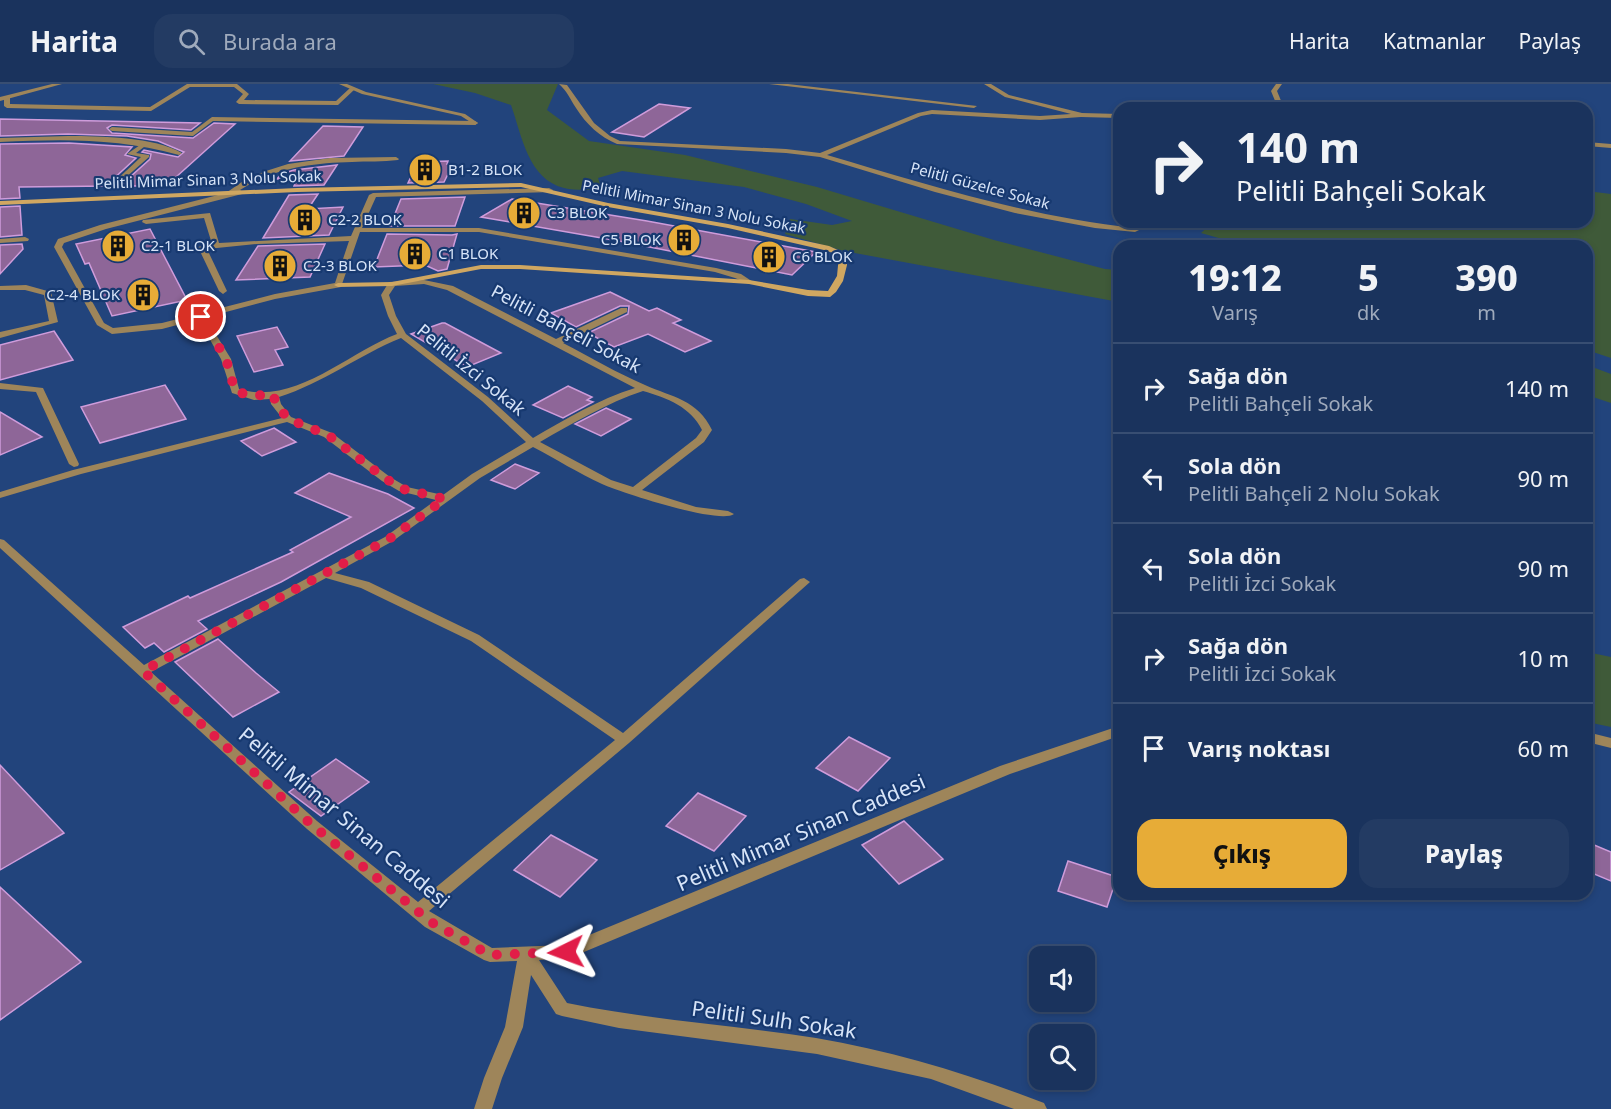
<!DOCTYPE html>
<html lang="tr">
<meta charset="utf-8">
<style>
body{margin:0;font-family:"Noto Sans",sans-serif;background:#233b63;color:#f1f3f6;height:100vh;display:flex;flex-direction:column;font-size:22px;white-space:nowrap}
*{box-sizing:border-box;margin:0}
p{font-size:20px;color:#9faabc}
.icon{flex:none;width:33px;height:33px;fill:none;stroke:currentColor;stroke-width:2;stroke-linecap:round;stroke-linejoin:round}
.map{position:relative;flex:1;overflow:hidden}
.drawer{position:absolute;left:1113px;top:156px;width:480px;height:660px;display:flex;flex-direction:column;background:#1a335d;border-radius:18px;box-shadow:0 3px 9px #0003,0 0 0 2px #384e72}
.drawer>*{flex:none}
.guide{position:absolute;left:1113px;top:18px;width:480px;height:126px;border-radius:18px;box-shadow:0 3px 9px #0003,0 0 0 2px #384e72;background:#1a335d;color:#f1f3f6;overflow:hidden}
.controls{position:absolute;left:1029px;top:862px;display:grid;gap:12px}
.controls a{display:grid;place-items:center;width:66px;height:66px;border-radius:12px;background:#1a335d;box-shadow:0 3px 9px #0003,0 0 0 2px #384e72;font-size:30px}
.pin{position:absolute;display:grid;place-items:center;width:51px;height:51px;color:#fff;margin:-26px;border:3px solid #fff;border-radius:50%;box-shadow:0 2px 6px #0007}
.me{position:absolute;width:66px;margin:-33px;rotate:267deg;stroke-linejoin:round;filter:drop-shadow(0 0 4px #0008)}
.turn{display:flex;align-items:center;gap:21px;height:126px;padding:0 24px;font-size:27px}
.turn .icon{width:78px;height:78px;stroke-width:2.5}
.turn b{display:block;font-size:42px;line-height:51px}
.eta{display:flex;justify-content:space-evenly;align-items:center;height:102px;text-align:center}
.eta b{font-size:36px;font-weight:800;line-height:42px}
.cta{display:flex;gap:12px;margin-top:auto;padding:12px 24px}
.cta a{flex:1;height:69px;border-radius:18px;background:#e7ac37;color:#111;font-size:24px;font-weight:800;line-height:69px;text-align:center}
.cta a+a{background:#233b63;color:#f1f3f6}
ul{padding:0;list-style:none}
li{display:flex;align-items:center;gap:18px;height:90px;padding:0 24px;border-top:2px solid #384e72}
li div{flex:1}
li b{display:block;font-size:22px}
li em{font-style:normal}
header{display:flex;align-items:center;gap:36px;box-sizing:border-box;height:84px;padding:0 30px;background:#1a335d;border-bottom:2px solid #384e72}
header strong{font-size:28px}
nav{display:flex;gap:33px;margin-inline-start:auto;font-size:21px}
.search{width:420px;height:54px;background:#233b63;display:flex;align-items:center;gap:15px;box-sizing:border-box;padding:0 21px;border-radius:18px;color:#9faabc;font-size:22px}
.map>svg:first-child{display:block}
</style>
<header>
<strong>Harita</strong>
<div class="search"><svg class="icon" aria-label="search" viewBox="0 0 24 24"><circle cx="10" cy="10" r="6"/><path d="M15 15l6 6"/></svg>Burada ara</div>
<nav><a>Harita</a><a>Katmanlar</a><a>Paylaş</a></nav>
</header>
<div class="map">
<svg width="1611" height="1025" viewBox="0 0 1611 1025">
<rect width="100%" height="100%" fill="#22447c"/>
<g fill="#3f5a39">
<path d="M433,0H558L547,26L589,57L685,71L817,103L994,156L1105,185L1119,186V218L844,167L785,150L790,135L832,141L852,137L806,120L744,103L622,87L598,94L602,106C590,105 576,107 564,104C528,95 522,52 511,21L475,9Z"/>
<polygon points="1587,107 1611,110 1611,274 1587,266 1587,162 1247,162 1201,149 1213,138 1587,138"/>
<polygon points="1587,281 1611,290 1611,319 1587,311"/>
<polygon points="1587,568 1611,573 1611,643 1587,638"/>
</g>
<g fill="#8e6698" stroke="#cf9cdb" stroke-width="1.5">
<polygon points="659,20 690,24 644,53 612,48"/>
<polygon points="0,35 200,39 191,46 112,41 107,44 112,49 193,54 214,39 235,40 166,102 120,102 150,75 151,70 142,68 144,66 178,73 184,68 158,57 127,52 68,50 0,52"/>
<polygon points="323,42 363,43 344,72 290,77"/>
<polygon points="69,59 132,63 125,71 136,74 110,98 110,102 19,103 20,114 0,115 0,60"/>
<polygon points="448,77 447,80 453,80 444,98 408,99 418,78"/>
<polygon points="337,81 324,101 294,102 296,97 283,98 286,94 277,95 281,90 294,86"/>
<polygon points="318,110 308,125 343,123 329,151 263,154 289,111"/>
<polygon points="465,113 455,142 390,142 401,115"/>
<polygon points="512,115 647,137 816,168 792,191 619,157 481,133"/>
<polygon points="20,122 22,151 0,153 0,123"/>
<polygon points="150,145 187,216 112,232 89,179 85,180 76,160"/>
<polygon points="387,150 452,151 457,150 447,185 438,187 425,181 374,183"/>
<polygon points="22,160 23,165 0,190 0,161"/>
<polygon points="325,160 310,193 236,196 258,162"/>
<polygon points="610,208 649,227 657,224 681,236 673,239 711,257 685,268 648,250 614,263 588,249 628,230 629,222 620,222 576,243 551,229"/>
<polygon points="442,239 445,239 501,269 467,283 411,250"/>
<polygon points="277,243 288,263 275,266 283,281 254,288 237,252"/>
<polygon points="54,247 73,276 0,296 0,261"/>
<polygon points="165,301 186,335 100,359 81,323"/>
<polygon points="568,302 592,313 587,316 593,318 563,334 533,321"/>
<polygon points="606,324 631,335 601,352 575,340"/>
<polygon points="0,328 42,353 0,371"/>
<polygon points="274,344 296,358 262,372 241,357"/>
<polygon points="515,380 539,389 515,405 491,396"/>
<polygon points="329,389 388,410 414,424 281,498 198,537 207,545 164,568 154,559 145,564 123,543 188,512 190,514 293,468 290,466 351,433 295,409"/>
<polygon points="218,555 256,589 279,608 233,633 175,578"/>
<polygon points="849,653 890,674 858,707 816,684"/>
<polygon points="336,675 369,698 321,732 289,708"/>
<polygon points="0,681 64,749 0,786"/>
<polygon points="698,709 746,732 714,767 666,742"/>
<polygon points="904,737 943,775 899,800 862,761"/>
<polygon points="551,751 597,776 560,813 514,786"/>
<polygon points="1587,758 1611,768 1611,797 1587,787"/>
<polygon points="1068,777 1117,793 1107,823 1058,807"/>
<polygon points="0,803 81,878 0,936"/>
</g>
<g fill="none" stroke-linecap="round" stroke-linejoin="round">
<g fill="#9e855a" fill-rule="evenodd">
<polygon points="187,0 237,0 249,10 244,16 336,17 350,4 355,5 338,21 239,20 236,18 243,10 234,3 190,3 151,27 7,24 4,22 4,14 7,12 10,14 10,20 150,23"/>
<polygon points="212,33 475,37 478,39 475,41 213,37 193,52 112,47 109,45 112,43 192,48"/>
<polygon points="143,59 148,60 136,69 149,71 149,73 116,102 112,102 112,100 141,73 127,70"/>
<path d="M396,73L399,75L398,76C383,78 367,77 352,78C312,79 274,84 240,106L243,108L242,110L106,145L64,159L62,163L104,239L113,244L162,239L275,210L335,199L349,157L257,160L207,165L227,207L223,210L219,207L198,163L212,160L204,134L146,140L142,138L143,136L210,129L219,159L351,152L369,111L373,109L549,104L553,106L552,108L376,113L362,144H479L716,184L741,190L753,198L749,200L735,194L715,188L479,148H360L341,203L275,215L162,245L112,250L97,241L54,163L58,155L100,141L226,109L246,95L266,87L288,80L330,74Z"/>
<polygon points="25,153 29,155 28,157 0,159 0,155"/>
<polygon points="26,201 51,208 58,238 0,254 0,248 49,237 44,211 25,206 0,206 0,202"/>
<polygon points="0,299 43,304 79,380 78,382 74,383 69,380 36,308 0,305"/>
</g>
<g fill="#9e855a" fill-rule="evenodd">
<polygon points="52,0 62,0 0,17 0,13"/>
<polygon points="339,0 347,0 366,8 465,30 478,39 475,41 461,32 362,10"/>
<path d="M559,0L567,1L594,39L610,52L620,57L786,65L820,69L918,29L932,26L1040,32L1071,30L1005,13L984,0H991L1009,11L1082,29L1119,30V34L1081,33L1040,36L932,30L921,32L827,71C929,101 1029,133 1135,144L1139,146L1135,148L1095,144L1015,129L935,108L820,73L786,69L617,60C600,53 586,40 576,24C570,15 567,7 559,0Z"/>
<polygon points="769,0 788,0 977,22 974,24"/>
<polygon points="1276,0 1282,0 1277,7 1284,24 1278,24 1271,7"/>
<path d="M68,52C100,52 155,53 182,69L179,71C116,54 65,55 0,58V54Z"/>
<polygon points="1587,58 1611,60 1611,64 1587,62"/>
<path d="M424,196L453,202L556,255L621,224H627V228L563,259C590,273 617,289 645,301C672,313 698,316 712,346L704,358L642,406L696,423L728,427L734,430C720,441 620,408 602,400C578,389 556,375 533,363L480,394L393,457L335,489L369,498L479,551L623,649L800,495L804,494L810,498L629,659L429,827L492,864L565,861L1000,682L1119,642V652L1010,690L572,873L539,876L567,919C650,936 733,941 816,954C894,967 971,991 1044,1019L1047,1025H1014L931,995L817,970L619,944L562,932L556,930L531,891L523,943L502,994L492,1025H474L484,994L505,943L517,877L490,878L484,876L425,843L307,745L0,464V455L4,456L144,581L385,453L436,416L399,407L382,397L324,353L287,338L81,390L0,414V408L73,386L282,334L271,320L270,315L254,316L232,309L221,275L197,233L198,231H204L231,275L239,305C295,322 347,269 397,250L388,232L381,211L389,198ZM424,200L447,206L635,304C599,315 566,335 533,354L488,313L406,250L396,232L389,211L395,202ZM401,254L482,317L526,358L472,390L443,411L407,403L390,393L332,349L291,333L281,320L279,313C323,299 359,271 401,254ZM643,307C667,314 691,323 702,346L696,354L633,403L611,396L540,358C573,339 607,319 643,307ZM326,494L361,504L471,557L615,656L418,818L317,737L151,588Z"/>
<polygon points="1587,648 1611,654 1611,664 1587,658"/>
</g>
<polygon fill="#d0a761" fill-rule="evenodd" points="521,99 608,119 728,140 829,162 847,170 847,181 843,197 836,208 830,213 808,212 749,200 520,185 481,185 392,202 338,203 334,201 338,199 392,198 481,181 520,181 749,196 808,206 828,207 837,192 839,171 824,166 728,144 608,123 521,103 297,108 0,121 0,117 297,104"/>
</g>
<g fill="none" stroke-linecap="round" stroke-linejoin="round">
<polyline stroke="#e11d48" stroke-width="10" stroke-dasharray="0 18" points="201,233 226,275 235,307 251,312 273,310 276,320 288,335 328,351 386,395 403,405 445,415 389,455 143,587 312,741 431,838 490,871 566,868"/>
</g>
<defs>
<symbol id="building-disc" viewBox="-11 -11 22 22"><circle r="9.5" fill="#e7ac37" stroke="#173970"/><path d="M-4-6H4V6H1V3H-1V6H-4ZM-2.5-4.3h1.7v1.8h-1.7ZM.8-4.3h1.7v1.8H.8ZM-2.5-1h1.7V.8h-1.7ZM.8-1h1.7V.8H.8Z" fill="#111"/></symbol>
</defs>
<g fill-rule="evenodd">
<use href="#building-disc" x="406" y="67" width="38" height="38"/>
<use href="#building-disc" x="505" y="110" width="38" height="38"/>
<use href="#building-disc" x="286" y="117" width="38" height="38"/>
<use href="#building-disc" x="665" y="137" width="38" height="38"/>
<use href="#building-disc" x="99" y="143" width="38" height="38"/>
<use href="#building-disc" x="396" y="151" width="38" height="38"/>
<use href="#building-disc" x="750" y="154" width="38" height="38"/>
<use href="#building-disc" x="261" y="163" width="38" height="38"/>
<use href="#building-disc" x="124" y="192" width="38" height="38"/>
</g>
<g text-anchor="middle" stroke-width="4.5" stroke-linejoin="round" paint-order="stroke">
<g font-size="15" fill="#d7e4f8" stroke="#173970" text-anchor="start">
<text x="448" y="91">B1-2 BLOK</text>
<text x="547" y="134">C3 BLOK</text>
<text x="328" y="141">C2-2 BLOK</text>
<text x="661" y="161" text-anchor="end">C5 BLOK</text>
<text x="141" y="167">C2-1 BLOK</text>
<text x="438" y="175">C1 BLOK</text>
<text x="792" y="178">C6 BLOK</text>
<text x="303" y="187">C2-3 BLOK</text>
<text x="120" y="216" text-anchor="end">C2-4 BLOK</text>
</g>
<g font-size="15" fill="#d7e4f8" stroke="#173970">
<text transform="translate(208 96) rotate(-2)" y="5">Pelitli Mimar Sinan 3 Nolu Sokak</text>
<text transform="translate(980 102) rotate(15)" y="5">Pelitli Güzelce Sokak</text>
<text transform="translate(694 123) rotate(11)" y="5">Pelitli Mimar Sinan 3 Nolu Sokak</text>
</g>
<g font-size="18" fill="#d7e4f8" stroke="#173970">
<text transform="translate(566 245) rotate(28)" y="6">Pelitli Bahçeli Sokak</text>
<text transform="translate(471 286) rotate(39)" y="6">Pelitli İzci Sokak</text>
</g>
<g font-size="21" fill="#d7e4f8" stroke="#173970">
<text transform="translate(344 734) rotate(40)" y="7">Pelitli Mimar Sinan Caddesi</text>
<text transform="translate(801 749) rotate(-23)" y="7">Pelitli Mimar Sinan Caddesi</text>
<text transform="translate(774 936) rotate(8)" y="7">Pelitli Sulh Sokak</text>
</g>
</g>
</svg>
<div class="controls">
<a><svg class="icon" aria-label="sound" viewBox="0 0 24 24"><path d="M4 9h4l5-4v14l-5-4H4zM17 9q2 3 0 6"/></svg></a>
<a><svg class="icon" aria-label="search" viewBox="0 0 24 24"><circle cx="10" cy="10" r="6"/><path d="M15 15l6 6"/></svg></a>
</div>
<div class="pin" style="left:201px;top:233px;background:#d93025"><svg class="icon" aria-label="arrive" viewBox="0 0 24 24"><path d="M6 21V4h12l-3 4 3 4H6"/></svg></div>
<svg class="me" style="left:566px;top:868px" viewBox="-20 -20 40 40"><path d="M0-17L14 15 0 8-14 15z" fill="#e11d48" stroke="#fff" stroke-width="4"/></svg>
<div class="guide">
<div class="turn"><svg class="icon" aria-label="right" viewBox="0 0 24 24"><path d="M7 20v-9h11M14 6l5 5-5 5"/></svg><div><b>140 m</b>Pelitli Bahçeli Sokak</div></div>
</div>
<section class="drawer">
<div class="eta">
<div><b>19:12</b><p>Varış</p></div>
<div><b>5</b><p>dk</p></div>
<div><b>390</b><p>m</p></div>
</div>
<ul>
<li><svg class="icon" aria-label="right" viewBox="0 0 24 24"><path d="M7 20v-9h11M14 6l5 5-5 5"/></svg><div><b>Sağa dön</b><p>Pelitli Bahçeli Sokak</p></div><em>140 m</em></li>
<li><svg class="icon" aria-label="left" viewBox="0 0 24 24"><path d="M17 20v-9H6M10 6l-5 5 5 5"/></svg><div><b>Sola dön</b><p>Pelitli Bahçeli 2 Nolu Sokak</p></div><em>90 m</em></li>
<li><svg class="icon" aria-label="left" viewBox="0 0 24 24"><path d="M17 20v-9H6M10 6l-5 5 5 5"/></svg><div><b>Sola dön</b><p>Pelitli İzci Sokak</p></div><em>90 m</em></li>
<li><svg class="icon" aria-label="right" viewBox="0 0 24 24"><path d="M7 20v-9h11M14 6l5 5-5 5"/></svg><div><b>Sağa dön</b><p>Pelitli İzci Sokak</p></div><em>10 m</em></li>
<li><svg class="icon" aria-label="arrive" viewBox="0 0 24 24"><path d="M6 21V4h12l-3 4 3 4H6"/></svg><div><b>Varış noktası</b></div><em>60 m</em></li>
</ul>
<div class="cta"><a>Çıkış</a><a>Paylaş</a></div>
</section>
</div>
